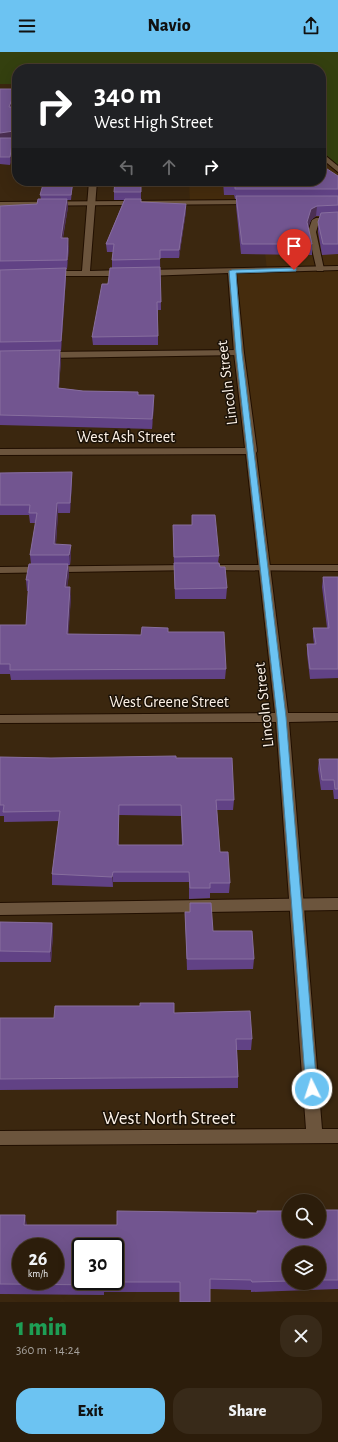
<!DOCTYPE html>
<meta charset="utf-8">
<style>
body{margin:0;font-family:"Alegreya Sans",sans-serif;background:#382a19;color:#f1f3f6;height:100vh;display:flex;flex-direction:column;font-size:15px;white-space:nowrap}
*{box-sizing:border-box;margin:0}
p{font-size:13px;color:#a6a29d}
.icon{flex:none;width:22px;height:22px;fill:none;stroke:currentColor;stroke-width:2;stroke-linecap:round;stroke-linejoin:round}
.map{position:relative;height:1250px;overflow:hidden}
.side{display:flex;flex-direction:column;background:#2c1d0b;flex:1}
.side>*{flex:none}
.guide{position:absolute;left:12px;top:12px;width:314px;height:122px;border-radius:16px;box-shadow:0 4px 16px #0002,0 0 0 1px #483b2c;background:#202124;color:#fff;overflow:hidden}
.buttons{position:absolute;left:282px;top:1142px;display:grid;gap:8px}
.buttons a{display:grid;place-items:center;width:44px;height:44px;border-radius:50%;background:#2c1d0b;box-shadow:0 4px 16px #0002,0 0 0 1px #483b2c;font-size:20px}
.speed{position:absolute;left:12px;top:1186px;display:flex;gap:8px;font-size:20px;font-weight:700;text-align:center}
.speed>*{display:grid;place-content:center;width:52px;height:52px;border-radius:50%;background:#2c1d0b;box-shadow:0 4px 16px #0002,0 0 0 1px #483b2c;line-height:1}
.speed small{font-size:10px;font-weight:400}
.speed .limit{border:2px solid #111;border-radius:6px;background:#fff;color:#111}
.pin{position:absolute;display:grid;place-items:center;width:34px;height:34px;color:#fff;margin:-41px -17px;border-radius:50% 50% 50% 0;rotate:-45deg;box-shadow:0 0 4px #0007}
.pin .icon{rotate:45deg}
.me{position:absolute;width:44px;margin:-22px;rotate:356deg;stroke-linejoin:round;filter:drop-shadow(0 0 3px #0008)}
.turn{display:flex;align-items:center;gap:14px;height:84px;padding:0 16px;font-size:18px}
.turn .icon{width:52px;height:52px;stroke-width:2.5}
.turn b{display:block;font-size:28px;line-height:34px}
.lanes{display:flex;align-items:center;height:38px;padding:0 16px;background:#0003;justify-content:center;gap:20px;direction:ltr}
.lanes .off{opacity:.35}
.round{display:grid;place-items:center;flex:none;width:42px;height:42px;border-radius:16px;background:#382a19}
.summary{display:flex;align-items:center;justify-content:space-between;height:68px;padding:0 16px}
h1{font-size:24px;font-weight:800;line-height:30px;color:#1e9e55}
.primary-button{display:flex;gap:8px;margin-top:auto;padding:8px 16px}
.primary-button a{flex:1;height:46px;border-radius:16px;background:#6cc3f2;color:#111;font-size:16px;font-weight:800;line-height:46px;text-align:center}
.primary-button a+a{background:#382a19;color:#f1f3f6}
header{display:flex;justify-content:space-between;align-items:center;height:52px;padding:0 16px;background:#6cc3f2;color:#111;font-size:18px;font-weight:800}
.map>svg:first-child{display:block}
</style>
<header><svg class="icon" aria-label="menu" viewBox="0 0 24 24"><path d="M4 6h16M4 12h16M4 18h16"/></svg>Navio<svg class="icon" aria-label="share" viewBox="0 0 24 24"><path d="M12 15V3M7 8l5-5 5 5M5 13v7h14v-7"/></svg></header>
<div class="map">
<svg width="338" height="1250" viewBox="0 0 338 1250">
<rect width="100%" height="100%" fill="#3b270f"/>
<polygon fill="#452c0d" points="321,102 338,118 338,516 265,516 232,219 267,218 259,151 190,151 189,129 321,129"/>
<polygon fill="#34400f" points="0,0 338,0 338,118 321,102 321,17 17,17 17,32 0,32"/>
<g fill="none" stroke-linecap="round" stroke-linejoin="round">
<defs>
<g id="lane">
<polygon points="254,148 255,150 251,152 0,154 0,150"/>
<polygon points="338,165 338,169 319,170 316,180 324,217 323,219 317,219 308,180 312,168 316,166"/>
<polygon points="239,298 244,301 242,303 45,306 40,303 45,300"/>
<polygon points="191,513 197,516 195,518 0,521 0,515"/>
<polygon points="209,513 338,513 338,519 205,518 203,516"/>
<polygon points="338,846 338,858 0,863 0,851"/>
</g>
<g id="street">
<rect x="0" y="88" width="17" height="4"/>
<polygon points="321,100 338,114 338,120 321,106"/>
<polygon points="89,129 97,129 90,219 125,218 129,221 125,224 48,224 47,222 51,219 82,219"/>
<polygon points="338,214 338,218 236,221 244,301 257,399 256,401 288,661 338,661 338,669 289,670 322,1077 338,1077 338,1091 0,1093 0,1079 306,1077 276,670 0,671 0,663 275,661 246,402 0,403 0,397 245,396 234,301 228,221 145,224 141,221 145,218"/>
</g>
</defs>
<use href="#lane" stroke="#210f00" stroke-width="2"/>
<use href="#street" stroke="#210f00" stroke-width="2"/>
<use href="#lane" fill="#6c553d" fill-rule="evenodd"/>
<use href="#street" fill="#6c553d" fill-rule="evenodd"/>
</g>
<g fill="#614285" fill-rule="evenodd">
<polygon points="0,37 16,44 12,55 17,55 17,73 15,86 13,87 14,94 10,113 0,112"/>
<polygon points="338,124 338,202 322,203 318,180 318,170 320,164 316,164 311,168 308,175 312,192 312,203 241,202 236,154 236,147 235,147 234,143 224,143 223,129 321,129"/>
<polygon points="73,129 71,148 67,148 68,155 63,186 69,195 67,217 66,217 66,225 61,299 60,299 61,308 59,336 83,339 138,340 138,343 154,353 152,377 0,373 0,154 37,152 41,147 40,143"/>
<polygon points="141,129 141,150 186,159 179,206 160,206 161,258 158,258 158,293 93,293 92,285 112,216 112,208 113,200 107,200 106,192 124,148 114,148 114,140"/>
<polygon points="72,420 72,430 70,461 58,461 56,492 71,503 70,513 68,513 69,522 67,535 71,545 68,582 141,583 168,580 226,617 225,627 11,628 10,622 0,622 0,573 26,573 28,539 27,539 26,528 31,512 30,503 36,471 30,471 29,463 0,463 0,421"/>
<polygon points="192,473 219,504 218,511 227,536 226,547 175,547 173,481"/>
<polygon points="323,525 338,525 338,626 310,627 307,602 307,592 314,592 313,585 313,576 327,576 322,535"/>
<path d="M0,705L51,706H176L234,748L233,758H217L220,800L230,831L229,841H210V846L189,847V830H113V835L52,833V822L59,769L4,770V764H0ZM119,763L181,764L182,793H119Z"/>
<polygon points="319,707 338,707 338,747 334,747 333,738 321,738 318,717"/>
<polygon points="190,851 213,879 254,907 253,917 187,918 185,860 190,860"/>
<polygon points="0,870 52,871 53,882 51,910 0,910"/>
<polygon points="174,961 252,987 251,998 237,998 238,1025 238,1036 0,1038 0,966 54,966"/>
<path d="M338,1158V1237L251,1240V1238L210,1237L180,1240H104V1243L0,1242V1163L27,1173H117L256,1161ZM289,1201H319V1231H289Z"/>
</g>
<g fill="#4b2f52">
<polygon points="16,37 16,44 10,62 9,55"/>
<polygon points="17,64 17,73 15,86 13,87 14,94 10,113 10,105 0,88 0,81"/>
<polygon points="67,147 68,155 61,195 61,186"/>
<polygon points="186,152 186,159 179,206 179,198"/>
<polygon points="317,154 316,164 311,168 307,180 307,170 311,157"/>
<polygon points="68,186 69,195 67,217 67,208"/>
<polygon points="66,216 66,225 61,299 61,289"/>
<polygon points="60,298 61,308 58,346 58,336"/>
<polygon points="154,343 154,353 152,377 152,367"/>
<polygon points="72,420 72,430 70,461 70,451"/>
<polygon points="57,451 58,461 55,503 54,492"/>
<polygon points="71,493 71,503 70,513 69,503"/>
<polygon points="68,512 69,522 66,546 65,535"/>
<polygon points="70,535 71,545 68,592 67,582"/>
<polygon points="119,753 119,803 118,793"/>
<polygon points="113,820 113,835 112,825"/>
<polygon points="52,871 53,882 51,910 50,900"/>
<polygon points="25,1163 27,1173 24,1173"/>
</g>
<g fill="#725590" stroke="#876e9e" fill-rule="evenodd">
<polygon points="0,37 16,37 9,55 17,55 17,64 14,79 0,81"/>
<polygon points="0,86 13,86 10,105 0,105"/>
<polygon points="321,113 338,124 338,137 235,137 235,133 224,133 224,129 321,129"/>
<polygon points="44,129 73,129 71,143 40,143"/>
<polygon points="115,129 141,129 141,140 114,140"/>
<polygon points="236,144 338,144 338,153 317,154 311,157 307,170 312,192 242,192"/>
<polygon points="38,147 67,147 61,186 68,186 67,208 0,209 0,154 37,152"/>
<polygon points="125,147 141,147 141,150 186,152 179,198 160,198 160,207 112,208 114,192 106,192"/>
<polygon points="338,160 338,192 323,192 318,170 321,161"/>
<polygon points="160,215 161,250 157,250 158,284 92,285 102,232 108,232 110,216"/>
<polygon points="66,216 61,289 0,290 0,218"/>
<polygon points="60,298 58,336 83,339 138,340 138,343 154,343 152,367 0,363 0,299"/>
<polygon points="72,420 70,451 57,451 54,492 71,493 69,503 30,503 37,461 29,461 30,453 0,453 0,421"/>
<polygon points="192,463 215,463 219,504 174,505 173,473 192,473"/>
<polygon points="174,511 219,511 220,515 225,515 227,536 175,537"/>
<polygon points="29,512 68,512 65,535 70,535 67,582 141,583 142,575 168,576 168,580 224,580 226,617 10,618 10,612 0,612 0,573 26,573 29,528 26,528"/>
<polygon points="323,525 338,525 338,617 310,617 307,592 316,592 313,576 329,576"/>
<path d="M176,704V706H232L234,748H216L220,800H228L230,831H210V836H190L189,820H113L112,825L52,822L60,759L3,760L4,753H0V705L51,706ZM119,753H181L183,793H118Z"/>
<polygon points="319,707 338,707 338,737 335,737 334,728 322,728"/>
<polygon points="190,851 211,851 213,879 252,879 254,907 187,907 185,860 190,860"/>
<polygon points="0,870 52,871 50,900 0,899"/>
<polygon points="140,951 174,951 174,961 250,959 252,987 236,987 238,1025 0,1027 0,966 54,966 55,954 140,954"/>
<path d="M319,1158H338V1228H319V1201H289V1229L252,1230L251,1228L210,1227V1250H180V1230H104V1233L0,1232V1163H25L24,1173H117V1159L257,1161V1159H289V1179H319ZM21,1195H55V1229H21ZM81,1195H115V1229H81Z"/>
</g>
<polygon fill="#6cc3f2" stroke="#467f9d" points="294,216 296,216 296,219 236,221 242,301 286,665 317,1037 316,1041 312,1043 307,1041 306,1037 277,665 236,301 229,219 232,218"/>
<g text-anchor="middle" stroke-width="3" stroke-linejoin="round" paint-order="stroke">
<g font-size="16" fill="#fdf2e7" stroke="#1b1208">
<text transform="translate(226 331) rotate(-97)" y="6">Lincoln Street</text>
<text x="126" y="390">West Ash Street</text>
<text x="169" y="655">West Greene Street</text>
<text transform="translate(263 653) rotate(-96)" y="6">Lincoln Street</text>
</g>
<g font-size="19" fill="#fdf2e7" stroke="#1b1208">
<text x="169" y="1072">West North Street</text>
</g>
</g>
</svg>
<div class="buttons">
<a><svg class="icon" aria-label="search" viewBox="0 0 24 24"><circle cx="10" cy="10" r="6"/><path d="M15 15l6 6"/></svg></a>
<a><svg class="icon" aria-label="layers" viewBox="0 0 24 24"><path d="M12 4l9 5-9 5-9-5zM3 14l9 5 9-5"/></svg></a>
</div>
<div class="speed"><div>26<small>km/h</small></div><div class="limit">30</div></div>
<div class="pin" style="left:294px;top:218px;background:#d93025"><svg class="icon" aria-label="arrive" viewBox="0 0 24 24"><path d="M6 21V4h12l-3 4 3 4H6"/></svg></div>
<svg class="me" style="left:312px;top:1037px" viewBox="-20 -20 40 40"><circle r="17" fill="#6cc3f2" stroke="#fff" stroke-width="3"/><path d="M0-11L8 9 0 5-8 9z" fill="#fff"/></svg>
<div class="guide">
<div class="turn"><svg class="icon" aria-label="right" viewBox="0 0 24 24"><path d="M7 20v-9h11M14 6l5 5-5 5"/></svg><div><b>340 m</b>West High Street</div></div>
<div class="lanes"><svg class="icon off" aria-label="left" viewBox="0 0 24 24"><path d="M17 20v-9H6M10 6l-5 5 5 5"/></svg><svg class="icon off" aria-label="ahead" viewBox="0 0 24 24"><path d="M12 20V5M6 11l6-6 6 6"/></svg><svg class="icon" aria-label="right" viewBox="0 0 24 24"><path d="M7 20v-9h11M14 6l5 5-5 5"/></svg></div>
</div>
</div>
<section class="side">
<div class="summary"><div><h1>1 min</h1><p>360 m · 14:24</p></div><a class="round"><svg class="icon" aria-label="close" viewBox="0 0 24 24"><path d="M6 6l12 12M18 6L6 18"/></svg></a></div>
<div class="primary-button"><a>Exit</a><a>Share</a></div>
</section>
